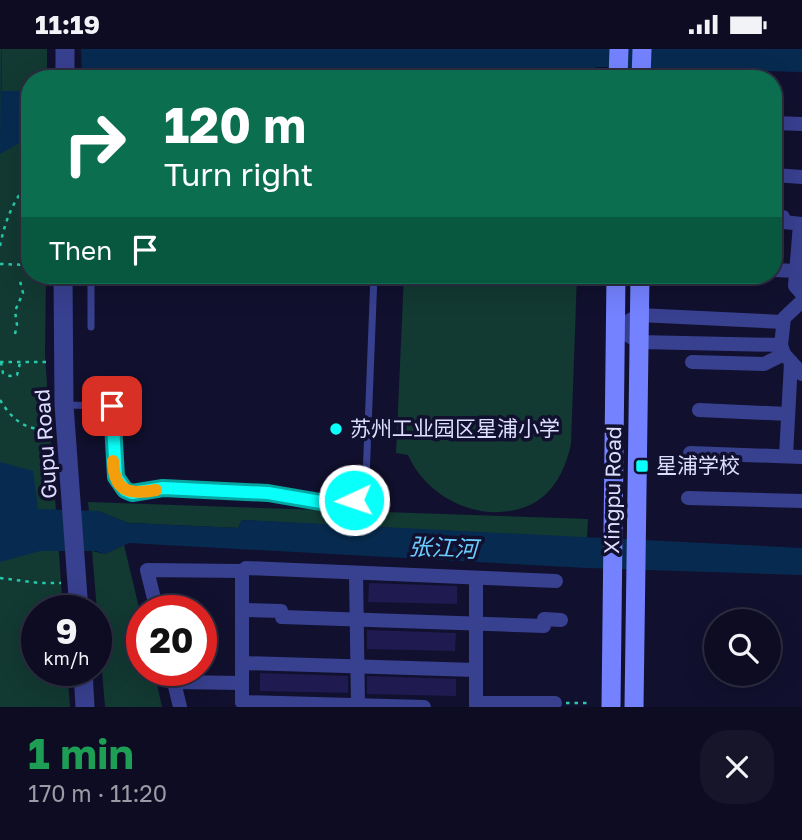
<!DOCTYPE html>
<meta charset="utf-8">
<style>
body{margin:0;font-family:"Golos Text","Noto Sans SC",sans-serif;background:#16152a;color:#f1f3f6;height:100vh;display:flex;flex-direction:column;font-size:26px;white-space:nowrap}
*{box-sizing:border-box;margin:0}
p{font-size:23px;color:#9a9ba5}
.icon{flex:none;width:38px;height:38px;fill:none;stroke:currentColor;stroke-width:2;stroke-linecap:round;stroke-linejoin:round}
.map{position:relative;height:658px;overflow:hidden}
.details{display:flex;flex-direction:column;background:#0d0c22;flex:1}
.details>*{flex:none}
.guide{position:absolute;left:21px;top:21px;width:761px;height:214px;border-radius:28px;box-shadow:0 7px 28px #0002,0 0 0 2px #2d2c40;background:#0b6e4f;color:#fff;overflow:hidden}
.fabs{position:absolute;left:704px;top:560px;display:grid;gap:14px}
.fabs a{display:grid;place-items:center;width:77px;height:77px;border-radius:50%;background:#0d0c22;box-shadow:0 7px 28px #0002,0 0 0 2px #2d2c40;font-size:35px}
.speed{position:absolute;left:21px;top:546px;display:flex;gap:14px;font-size:35px;font-weight:700;text-align:center}
.speed>*{display:grid;place-content:center;width:91px;height:91px;border-radius:50%;background:#0d0c22;box-shadow:0 7px 28px #0002,0 0 0 2px #2d2c40;line-height:1}
.speed small{font-size:18px;font-weight:400}
.speed .limit{border:10px solid #d22;background:#fff;color:#111}
.pin{position:absolute;display:grid;place-items:center;width:60px;height:60px;color:#fff;margin:-30px;border-radius:14px;box-shadow:0 4px 10px #0006}
.me{position:absolute;width:77px;margin:-38px;rotate:267deg;stroke-linejoin:round;filter:drop-shadow(0 0 5px #0008)}
.turn{display:flex;align-items:center;gap:24px;height:147px;padding:0 28px;font-size:32px}
.turn .icon{width:91px;height:91px;stroke-width:2.5}
.turn b{display:block;font-size:49px;line-height:60px}
.then{display:flex;align-items:center;height:66px;padding:0 28px;background:#0003;gap:14px;font-size:26px}
.round{display:grid;place-items:center;flex:none;width:74px;height:74px;border-radius:28px;background:#16152a}
.headline{display:flex;align-items:center;justify-content:space-between;height:119px;padding:0 28px}
h1{font-size:42px;font-weight:700;line-height:52px;color:#1e9e55}
.status{display:flex;justify-content:space-between;align-items:center;height:49px;padding:0 35px;background:#0d0c22;direction:ltr}
.status svg{height:19px;fill:currentColor}
.map>svg:first-child{display:block}
</style>
<div class="status"><b>11:19</b><svg viewBox="0 0 49 12"><path d="M0 12V9h3v3zM5 12V6h3v6zM10 12V3h3v9zM15 12V0h3v12zM26 1h20v11H26zM47 4h2v5h-2z"/></svg></div>
<div class="map">
<svg width="802" height="658" viewBox="0 0 802 658">
<rect width="100%" height="100%" fill="#11102e"/>
<g fill="#123932">
<polygon points="0,0 47,0 47,30 30,30 30,226 46,226 45,306 63,562 37,562 37,621 67,621 70,658 0,658"/>
<path d="M404,226H577L571,395C566,419 554,445 530,456C484,477 427,450 408,406L396,404Z"/>
<polygon points="88,453 588,470 587,489 242,471 238,479 128,474 98,462 89,462"/>
<polygon points="124,496 142,571 142,621 154,621 162,658 105,658 92,502 105,505"/>
</g>
<g fill="#072b50">
<polygon points="1,0 2,1 2,42 30,42 30,88 0,105"/>
<polygon points="81,0 802,0 802,23 602,18 595,18 595,30 82,30"/>
<polygon points="0,413 33,422 38,460 98,462 128,474 238,479 242,471 802,499 802,526 587,519 129,494 105,505 96,502 40,502 0,513"/>
</g>
<g fill="#1f1b50">
<polygon points="369,534 457,537 457,555 368,553"/>
<polygon points="367,581 456,584 455,602 367,600"/>
<polygon points="260,624 348,627 348,644 260,642"/>
<polygon points="367,627 456,630 456,647 367,645"/>
</g>
<g fill="none" stroke-linecap="round" stroke-linejoin="round">
<g stroke="#28c8aa" stroke-width="2.5" stroke-dasharray="3.5 5" stroke-linecap="butt">
<path d="M0,197C5,172 13,151 30,132"/>
<polyline points="0,215 30,216"/>
<polyline points="15,285 17,276 15,262 23,244 20,232"/>
<polyline points="0,313 49,313"/>
<polyline points="1,313 3,324 10,327 17,326 20,314"/>
<path d="M0,351C13,372 26,382 51,380"/>
<polyline points="0,529 39,534 61,534"/>
<polyline points="566,654 591,654"/>
</g>
<g stroke="#384090" stroke-width="7">
<polyline points="91,278 91,226"/>
<path d="M65,356L112,357C112,377 108,422 121,437C133,451 151,439 166,439C224,439 281,446 338,455C355,454 361,445 366,429L374,226"/>
</g>
<g stroke="#384090" stroke-width="14">
<polyline points="774,74 802,75"/>
<polyline points="774,126 802,128"/>
<polyline points="774,166 783,168 784,173 802,175"/>
<polyline points="800,175 795,237 802,245"/>
<polyline points="774,221 796,222"/>
<polyline points="802,252 784,269 781,296 784,305 802,325"/>
<polyline points="781,296 639,293 616,279 639,266 783,273"/>
<polyline points="692,313 764,315 784,305"/>
<polyline points="699,361 788,365"/>
<polyline points="690,404 802,408"/>
<polyline points="786,407 791,313"/>
<polyline points="688,449 802,452"/>
<polyline points="242,522 242,653 246,658"/>
<polyline points="356,524 358,656"/>
<polyline points="242,561 281,562 282,568 544,577 544,570 561,571"/>
<polyline points="157,562 147,521 242,522 246,519 556,532"/>
<polyline points="242,614 476,621"/>
<polyline points="171,621 180,658"/>
<polyline points="174,633 242,634"/>
<polyline points="242,653 424,658"/>
<polyline points="476,658 476,530"/>
<polyline points="478,658 484,654 555,654"/>
</g>
<g stroke="#384090" stroke-width="19">
<polyline points="65,30 65,0"/>
<polyline points="63,226 64,356 79,562"/>
<polyline points="83,621 85,658"/>
</g>
<g stroke="#7482ff" stroke-width="19">
<polyline points="618,30 619,0"/>
<polyline points="641,30 642,0"/>
<polyline points="611,658 616,226"/>
<polyline points="634,658 640,226"/>
</g>
</g>
<g fill="none" stroke-linecap="round" stroke-linejoin="round">
<defs>
<polyline id="route" points="112,357 116,428 125,441 132,444 163,439 268,444 338,456 354,451"/>
</defs>
<use href="#route" stroke="#06a6a2" stroke-width="18"/>
<use href="#route" stroke="#09fff9" stroke-width="12"/>
<path stroke="#f59e0b" stroke-width="12" d="M113,412C114,443 129,446 156,441"/>
</g>
<g fill="#09fff9" stroke="#11102e" stroke-width="2.5">
<circle cx="336" cy="380" r="7"/>
<rect x="635" y="410" width="14" height="14" rx="3.5"/>
</g>
<g text-anchor="middle" stroke-width="7" stroke-linejoin="round" paint-order="stroke">
<g font-size="21" fill="#dddeff" stroke="#11102e" text-anchor="start">
<text x="350" y="387">苏州工业园区星浦小学</text>
<text x="656" y="424">星浦学校</text>
</g>
<g font-size="21" fill="#dddeff" stroke="#11102e">
<text transform="translate(46 395) rotate(-94)" y="7">Gupu Road</text>
<text transform="translate(613 441) rotate(-89)" y="7">Xingpu Road</text>
</g>
<g font-size="23" font-style="italic" fill="#6bcdff" stroke="#11102e">
<text transform="translate(443 499) rotate(2)" y="8">张江河</text>
</g>
</g>
</svg>
<div class="fabs">
<a><svg class="icon" aria-label="search" viewBox="0 0 24 24"><circle cx="10" cy="10" r="6"/><path d="M15 15l6 6"/></svg></a>
</div>
<div class="speed"><div>9<small>km/h</small></div><div class="limit">20</div></div>
<div class="pin" style="left:112px;top:357px;background:#d93025"><svg class="icon" aria-label="arrive" viewBox="0 0 24 24"><path d="M6 21V4h12l-3 4 3 4H6"/></svg></div>
<svg class="me" style="left:354px;top:451px" viewBox="-20 -20 40 40"><circle r="17" fill="#09fff9" stroke="#fff" stroke-width="3"/><path d="M0-11L8 9 0 5-8 9z" fill="#fff"/></svg>
<div class="guide">
<div class="turn"><svg class="icon" aria-label="right" viewBox="0 0 24 24"><path d="M7 20v-9h11M14 6l5 5-5 5"/></svg><div><b>120 m</b>Turn right</div></div>
<div class="then">Then<svg class="icon" aria-label="arrive" viewBox="0 0 24 24"><path d="M6 21V4h12l-3 4 3 4H6"/></svg></div>
</div>
</div>
<section class="details">
<div class="headline"><div><h1>1 min</h1><p>170 m · 11:20</p></div><a class="round"><svg class="icon" aria-label="close" viewBox="0 0 24 24"><path d="M6 6l12 12M18 6L6 18"/></svg></a></div>
</section>
